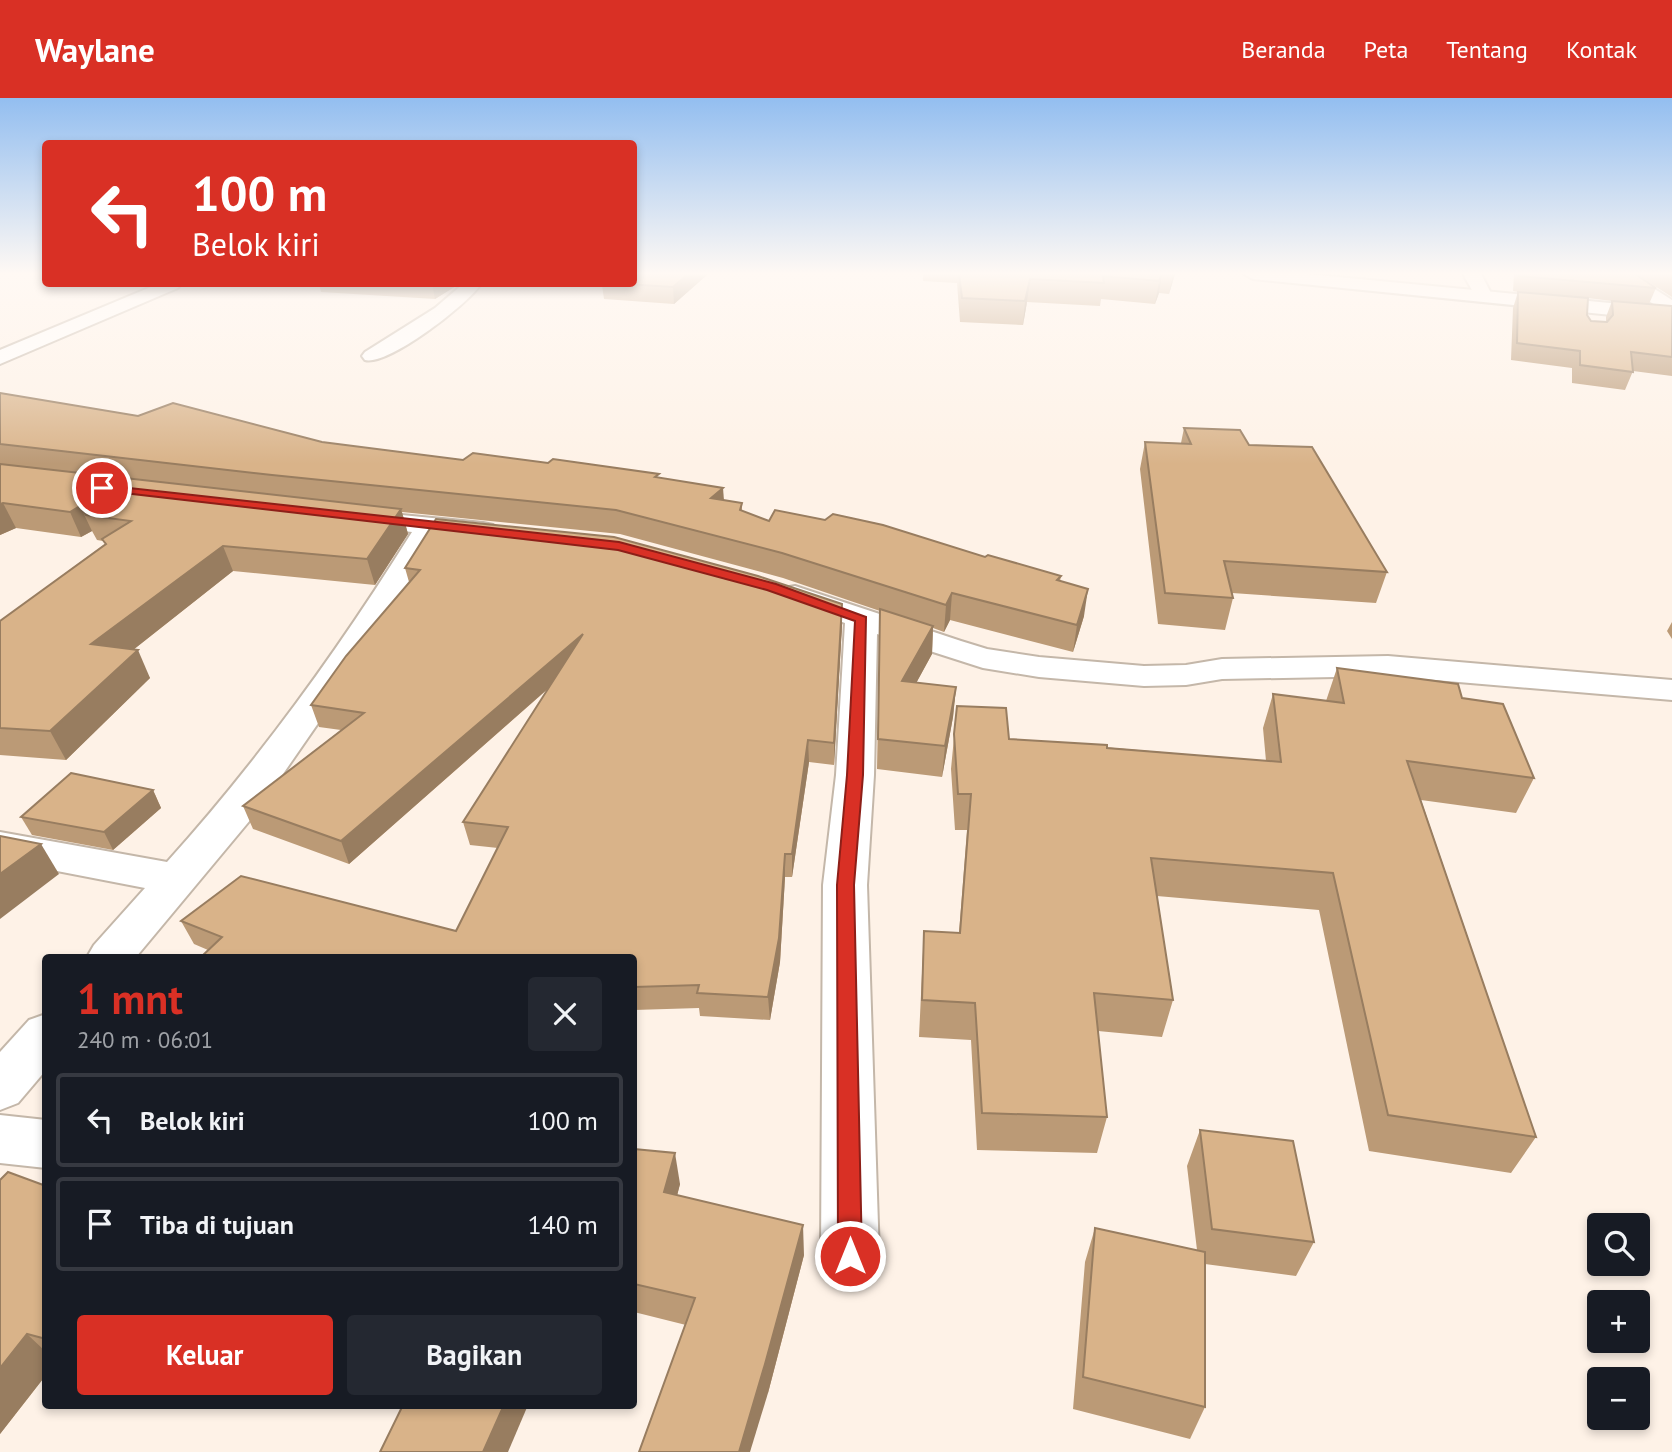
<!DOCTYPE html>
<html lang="id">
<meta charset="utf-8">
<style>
body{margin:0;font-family:"PT Sans",sans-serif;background:#242831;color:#f1f3f6;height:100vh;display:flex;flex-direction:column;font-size:26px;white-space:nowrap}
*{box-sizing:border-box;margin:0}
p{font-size:23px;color:#9ea1a6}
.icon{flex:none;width:38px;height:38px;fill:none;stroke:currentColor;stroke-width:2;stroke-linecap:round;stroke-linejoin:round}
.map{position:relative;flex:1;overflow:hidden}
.drawer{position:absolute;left:42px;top:856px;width:595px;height:455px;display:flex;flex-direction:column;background:#171b24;border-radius:7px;box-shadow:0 4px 10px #0003}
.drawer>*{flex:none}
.banner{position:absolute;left:42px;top:42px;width:595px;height:147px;border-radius:7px;box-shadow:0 4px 10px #0003;background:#d93025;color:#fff;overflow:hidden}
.fabs{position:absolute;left:1587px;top:1115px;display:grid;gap:14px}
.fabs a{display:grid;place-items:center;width:63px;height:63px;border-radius:7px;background:#171b24;box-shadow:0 4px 10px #0003;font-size:35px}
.pin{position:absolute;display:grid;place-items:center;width:60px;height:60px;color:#fff;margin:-30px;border:4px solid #fff;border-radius:50%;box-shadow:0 2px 7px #0007}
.me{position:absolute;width:77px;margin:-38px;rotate:0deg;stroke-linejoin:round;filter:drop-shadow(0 0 5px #0008)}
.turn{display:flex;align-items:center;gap:24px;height:147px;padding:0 35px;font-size:32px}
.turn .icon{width:91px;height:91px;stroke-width:2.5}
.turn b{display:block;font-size:49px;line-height:60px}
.round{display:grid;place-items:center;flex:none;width:74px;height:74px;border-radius:7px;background:#242831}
.overview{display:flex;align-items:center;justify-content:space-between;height:119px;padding:0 35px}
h1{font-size:42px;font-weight:800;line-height:52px;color:#d93025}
.primary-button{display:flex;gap:14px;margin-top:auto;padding:14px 35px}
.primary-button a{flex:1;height:80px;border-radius:7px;background:#d93025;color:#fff;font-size:28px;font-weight:800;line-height:80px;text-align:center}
.primary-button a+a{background:#242831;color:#f1f3f6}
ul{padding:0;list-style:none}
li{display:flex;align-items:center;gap:21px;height:94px;margin:0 14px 10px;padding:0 21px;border:4px solid #363941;border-radius:7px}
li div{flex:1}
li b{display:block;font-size:26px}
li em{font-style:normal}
header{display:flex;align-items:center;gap:42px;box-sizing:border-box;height:98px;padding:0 35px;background:#d93025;color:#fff}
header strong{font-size:33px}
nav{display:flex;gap:38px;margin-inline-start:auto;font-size:24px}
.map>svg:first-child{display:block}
</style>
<header>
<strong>Waylane</strong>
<nav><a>Beranda</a><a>Peta</a><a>Tentang</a><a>Kontak</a></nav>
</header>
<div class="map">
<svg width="1672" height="1354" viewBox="0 0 1672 1354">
<rect width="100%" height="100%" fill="#fef2e7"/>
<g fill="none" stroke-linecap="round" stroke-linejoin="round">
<defs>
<g id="street">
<polygon points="1463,176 1481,176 1493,199 1490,203 1478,203"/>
<polygon points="1610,176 1631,176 1672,202 1672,216 1665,214"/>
<polygon points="158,186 181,186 178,190 0,266 0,252"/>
<path d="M463,186H481C467,207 388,268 365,262L362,258L365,254L435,210Z"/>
<path d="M351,412L483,425L493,427L497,433L493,439L483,441L439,437L388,524L256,715L136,859H87L94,847L145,790L0,762V734L167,764C259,662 339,551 412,434L341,426L337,420L341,414Z"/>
<polygon points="795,488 961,543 987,551 1039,559 1144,568 1186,567 1222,561 1388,558 1672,582 1672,602 1388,578 1222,581 1186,587 1144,588 1039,579 983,570 877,536 874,677 867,787 879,1158 871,1178 850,1186 829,1178 821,1158 823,787 836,677 845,525 784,504 780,497 784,490"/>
<polygon points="46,916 46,972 18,1005 0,1012 0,954 29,922"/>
<polygon points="0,1017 46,1022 46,1070 0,1065"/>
</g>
<polygon id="primary" points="1244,176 1307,176 1672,211 1672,223 1253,181"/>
</defs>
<use href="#street" stroke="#c4b7a9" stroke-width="4"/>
<use href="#primary" stroke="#c4b7a9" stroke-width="4"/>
<use href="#street" fill="#fff" fill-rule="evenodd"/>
<use href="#primary" fill="#fff" fill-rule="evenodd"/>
</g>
<g fill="#bb9a76" fill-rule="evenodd">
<polygon points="708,176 674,206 604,201 602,187 575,186 634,186"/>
<polygon points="923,176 1175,176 1169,196 1159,195 1155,206 1101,201 1100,208 1027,204 1023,227 960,224 957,185 923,183"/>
<path d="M1514,176H1672V199L1636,176L1656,190L1649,206L1672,208V278L1633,273L1625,292L1572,285V270L1511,262L1513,210L1518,194L1513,193ZM1588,200L1612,203L1606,219V224L1591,223L1587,217Z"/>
<polygon points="319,186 459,186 435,201 321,194"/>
<polygon points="0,295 138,318 322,344 463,362 660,380 724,402 742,405 742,413 769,423 985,459 1061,478 1060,483 1084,518 1073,554 950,522 944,534 933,530 932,556 916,585 956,589 953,619 942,679 877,671 880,513 783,480 620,436 402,414 408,436 375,487 233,473 133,552 150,580 66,662 0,657 0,523 105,446 103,443 97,442 92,433 81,439 16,430 0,437"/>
<polygon points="1184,330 1249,347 1387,474 1376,505 1232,495 1233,500 1225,532 1158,526 1140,371 1145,344 1181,345"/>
<polygon points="405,470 842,506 842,527 834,667 809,664 792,779 785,779 780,864 770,922 700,918 699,910 634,912 634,859 208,852 194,846 181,823 456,833 498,750 470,747 463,724 549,590 349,766 253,731 243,708 341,632 319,629 311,607 409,484"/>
<polygon points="1672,524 1672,541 1667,533"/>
<polygon points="1337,570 1462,600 1534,680 1516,715 1421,702 1536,1039 1511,1075 1369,1053 1319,812 1157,798 1173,902 1162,939 1098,933 1107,1019 1097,1055 977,1052 971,942 919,939 924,833 959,835 967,732 955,732 951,671 957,608 1009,641 1266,663 1263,630 1273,596 1326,603"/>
<polygon points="153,692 161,710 113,752 32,737 21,719"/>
<polygon points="1200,1032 1314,1144 1296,1178 1205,1166 1205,1309 1190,1341 1073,1311 1085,1164 1095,1130 1197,1152 1187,1068"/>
<polygon points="634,1051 680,1086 677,1097 804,1157 768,1295 686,1227 634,1214"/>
<polygon points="0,1082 46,1088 46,1277 0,1336"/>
</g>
<g fill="#987d60">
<polygon points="688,176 708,176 674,206 673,189"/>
<polygon points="1162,176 1159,195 1155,206 1159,183"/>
<polygon points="1173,176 1175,176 1169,196"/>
<polygon points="1030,181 1027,204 1023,227 1025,203"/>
<polygon points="432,186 459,186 435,201"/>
<polygon points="723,390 725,415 711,400"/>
<polygon points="3,405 16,430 0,437 0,406"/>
<polygon points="80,408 92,433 81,439 70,414"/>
<polygon points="401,411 408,436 375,487 367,461"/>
<polygon points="223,448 233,473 105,574 91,546"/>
<polygon points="1088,491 1084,518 1073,554 1077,527"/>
<polygon points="952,495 950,522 944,534 946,507"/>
<polygon points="842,506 842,527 834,667 834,645"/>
<polygon points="933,528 932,556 901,613 902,583"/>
<polygon points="583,536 586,557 349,766 341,743"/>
<polygon points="138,552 150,580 66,662 50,633"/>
<polygon points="956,589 953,619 942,679 945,648"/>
<polygon points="808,642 809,664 792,779 792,756"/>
<polygon points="153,692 161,710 113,752 104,734"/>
<polygon points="41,746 59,776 0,821 0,776"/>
<polygon points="785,756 785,779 780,864 770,922 768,899"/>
<polygon points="675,1055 680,1086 670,1126 664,1094"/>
<polygon points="803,1127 804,1157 768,1295 750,1354 739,1354"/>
<polygon points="27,1236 46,1254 46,1277 0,1336 0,1270"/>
<polygon points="504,1307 528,1307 508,1354 483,1354"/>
</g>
<g fill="#d9b389" stroke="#987d60" stroke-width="2">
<polygon points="634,176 688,176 673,189 625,186 634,186"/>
<polygon points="959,176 1162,176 1159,183 1103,178 1104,185 1030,181 1025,203 962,200"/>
<polygon points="1519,176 1635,176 1656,190 1519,178"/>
<polygon points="1518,194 1588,200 1587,217 1591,223 1607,224 1613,217 1612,203 1672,208 1672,259 1631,254 1633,274 1580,267 1580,253 1517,245"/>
<polygon points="0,295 138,318 173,305 322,344 463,362 473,355 548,365 553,361 659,376 655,379 723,390 711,400 742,405 740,412 769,423 775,412 825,422 833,416 883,427 985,459 988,457 1061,478 1057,482 1088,491 1077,527 952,495 946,507 782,455 616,412 272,377 0,346"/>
<polygon points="1184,330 1240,332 1249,347 1312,349 1387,474 1224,463 1233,500 1165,495 1145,344 1191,346"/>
<polygon points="0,366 401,411 367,461 223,448 91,546 138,552 50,633 0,630 0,523 106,446 102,441 131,423 86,417 80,408 70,414 3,405 0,406"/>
<polygon points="436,421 614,439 758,478 842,506 834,645 808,642 792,756 785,756 779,840 768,899 697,895 699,887 634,889 634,859 201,859 222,839 181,823 241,778 456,833 508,729 463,724 583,536 341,743 243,708 364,615 311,607 346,558 420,472 405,470"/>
<polygon points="880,511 933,528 902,583 956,589 945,648 878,641"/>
<polygon points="1337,570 1458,586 1462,600 1503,606 1534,680 1407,663 1536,1039 1388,1017 1333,775 1151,760 1173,902 1094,895 1107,1019 982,1015 975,905 922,902 924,833 960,835 971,696 958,696 954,636 957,608 1006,610 1009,641 1107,647 1107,650 1281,664 1273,596 1344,605"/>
<polygon points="71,675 153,692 104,734 21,719"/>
<polygon points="0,738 41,746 0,776"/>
<polygon points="1200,1032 1293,1043 1314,1144 1212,1131"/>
<polygon points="634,1051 675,1055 664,1094 803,1127 765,1266 739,1354 639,1354 695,1200 634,1186"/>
<polygon points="8,1074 46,1088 46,1241 27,1236 0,1270 0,1082"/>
<polygon points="1095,1130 1205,1154 1205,1309 1083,1279"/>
<polygon points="403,1307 504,1307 483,1354 380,1354"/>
</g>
<linearGradient id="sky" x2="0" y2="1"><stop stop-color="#93bef0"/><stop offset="0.48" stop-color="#fff9f4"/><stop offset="1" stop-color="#fff9f4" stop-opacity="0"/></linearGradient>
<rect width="1672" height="366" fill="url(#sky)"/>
<polygon fill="#d93025" stroke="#8d1f18" stroke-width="2" points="102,387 619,444 776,486 866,519 863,677 854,787 862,1158 859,1166 850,1169 842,1166 838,1158 837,787 847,677 855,523 767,492 618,452 98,392 97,390"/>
</svg>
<div class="fabs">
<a><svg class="icon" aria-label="search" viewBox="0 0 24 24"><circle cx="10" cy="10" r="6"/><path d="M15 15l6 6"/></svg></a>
<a>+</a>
<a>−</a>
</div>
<div class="pin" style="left:102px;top:390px;background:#d93025"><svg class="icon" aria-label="arrive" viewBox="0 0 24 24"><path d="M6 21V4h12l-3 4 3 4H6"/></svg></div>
<svg class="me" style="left:850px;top:1158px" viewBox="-20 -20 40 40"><circle r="17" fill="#d93025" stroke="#fff" stroke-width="3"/><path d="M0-11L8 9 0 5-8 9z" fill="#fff"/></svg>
<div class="banner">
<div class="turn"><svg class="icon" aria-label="left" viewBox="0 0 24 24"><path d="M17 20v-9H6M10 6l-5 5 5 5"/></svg><div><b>100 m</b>Belok kiri</div></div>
</div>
<section class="drawer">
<div class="overview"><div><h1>1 mnt</h1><p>240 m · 06:01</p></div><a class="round"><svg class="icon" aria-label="close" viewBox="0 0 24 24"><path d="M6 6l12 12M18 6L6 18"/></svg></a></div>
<ul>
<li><svg class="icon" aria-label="left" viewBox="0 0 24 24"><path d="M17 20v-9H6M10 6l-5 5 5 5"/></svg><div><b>Belok kiri</b></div><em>100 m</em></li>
<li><svg class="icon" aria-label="arrive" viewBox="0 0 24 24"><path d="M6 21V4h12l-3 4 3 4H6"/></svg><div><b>Tiba di tujuan</b></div><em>140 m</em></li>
</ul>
<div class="primary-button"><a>Keluar</a><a>Bagikan</a></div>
</section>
</div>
